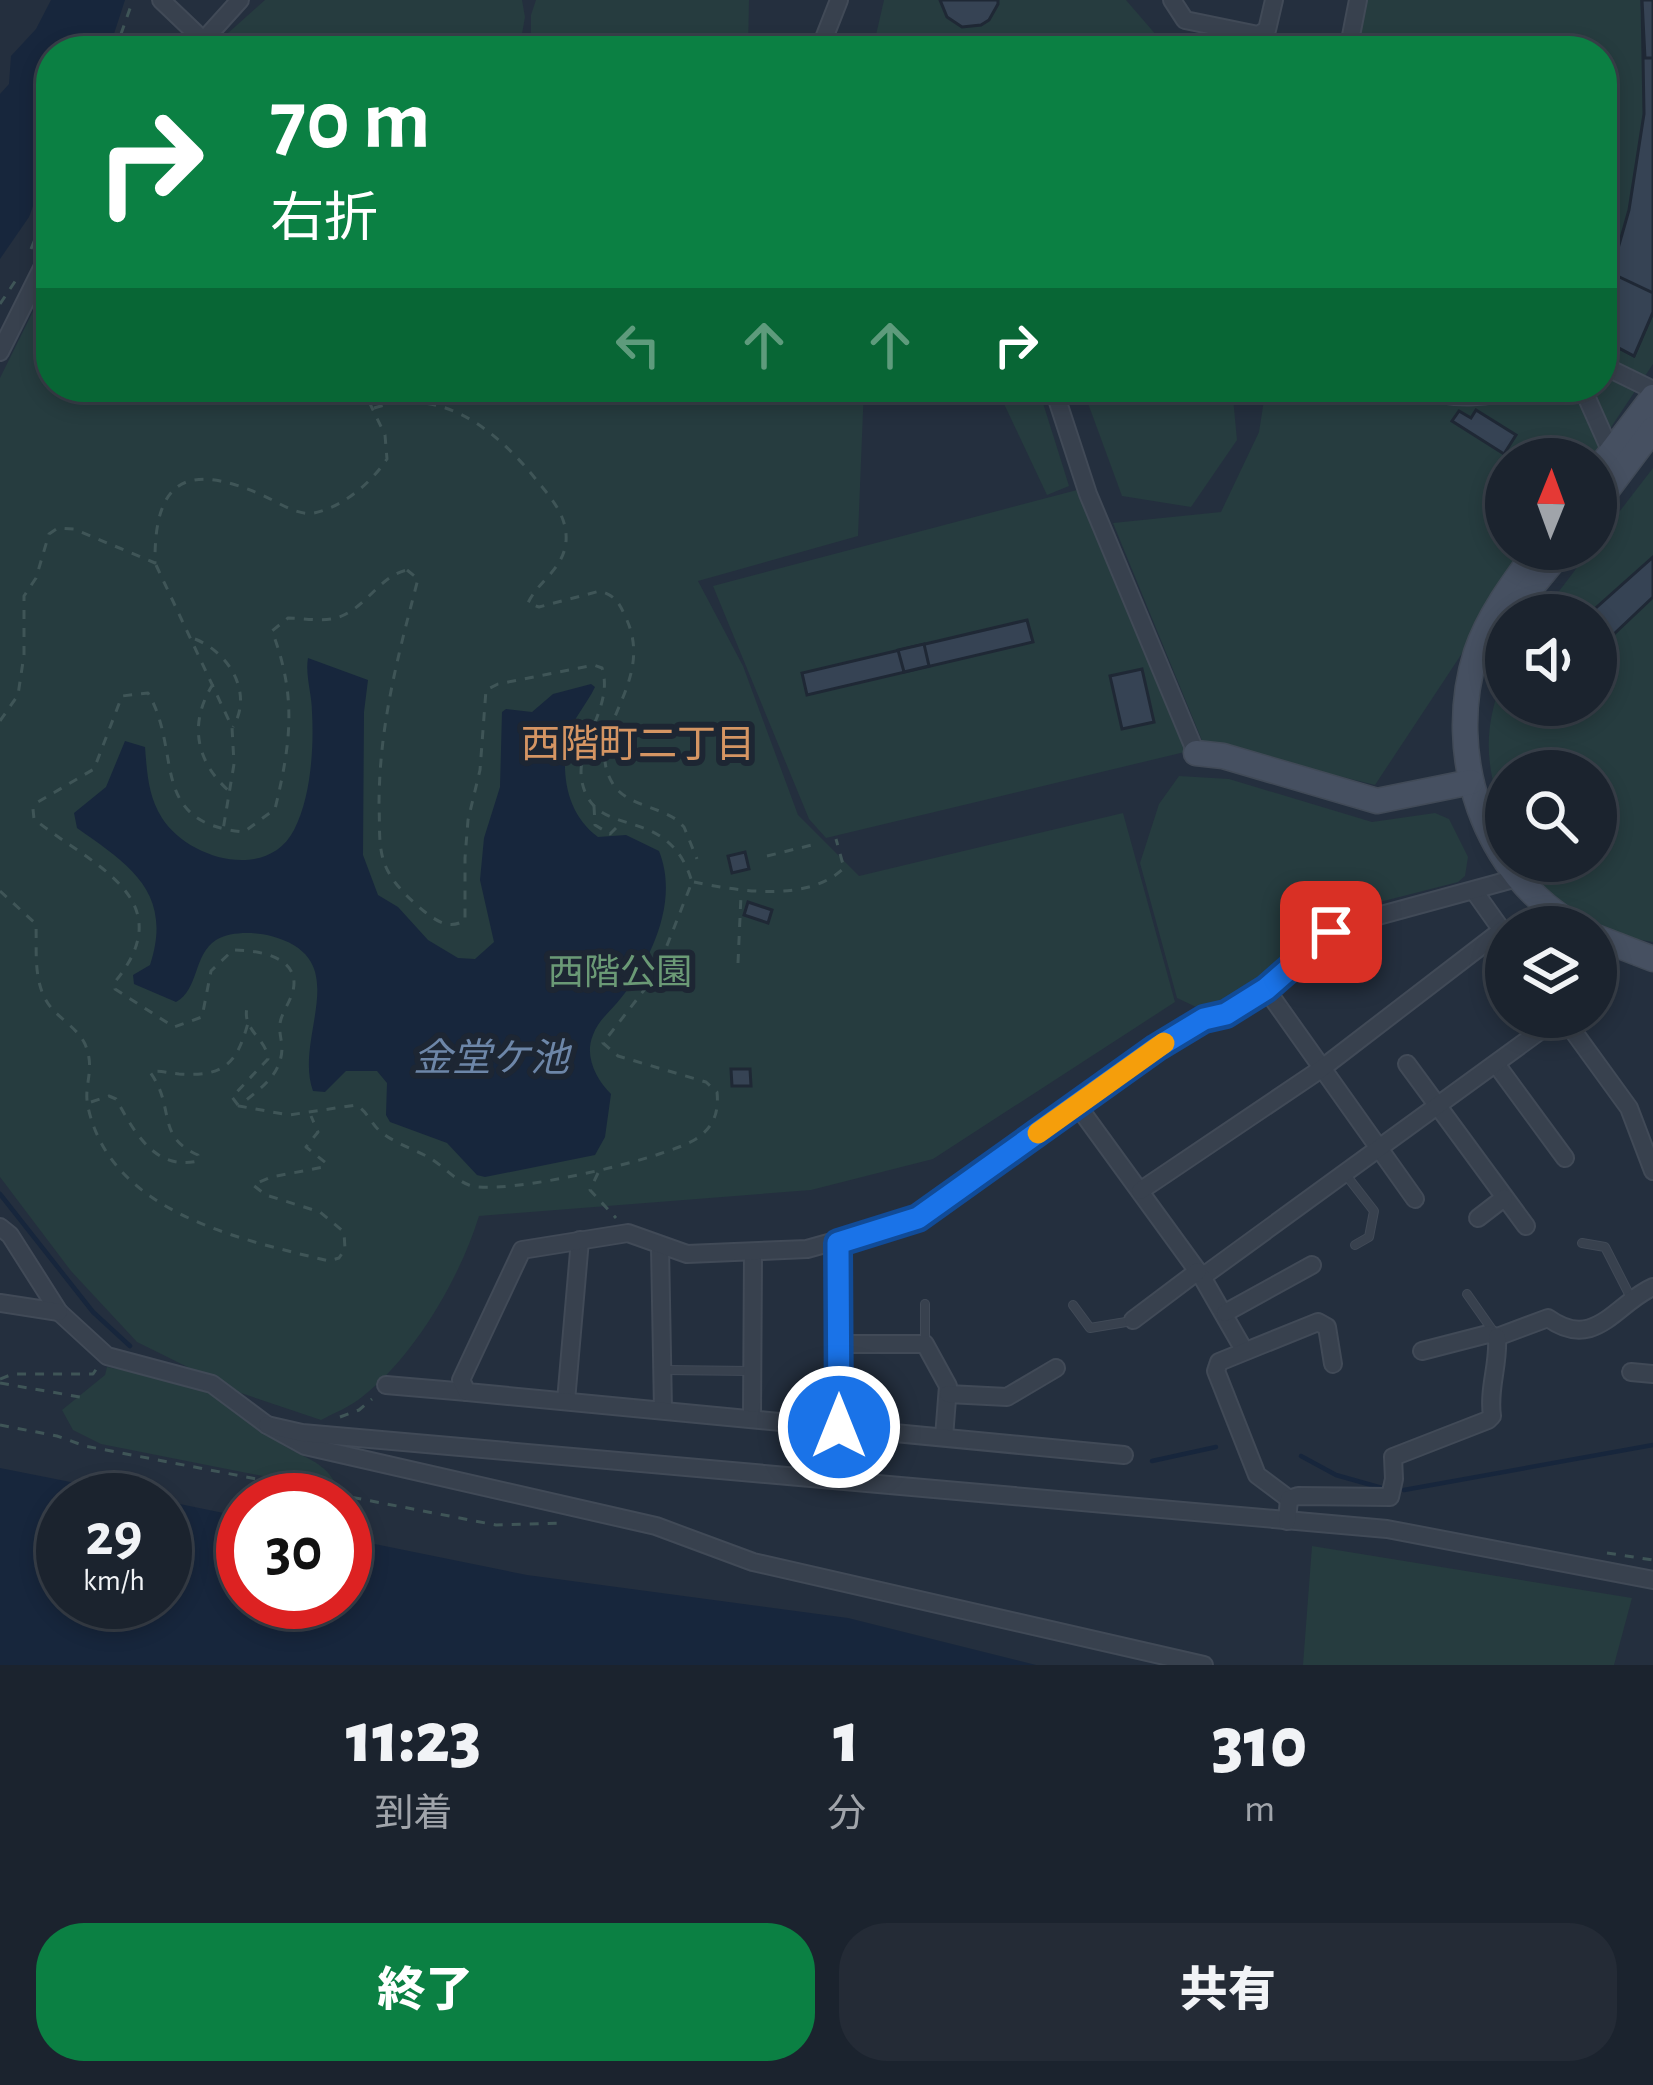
<!DOCTYPE html>
<html lang="ja">
<meta charset="utf-8">
<style>
body{margin:0;font-family:"Alegreya Sans","Noto Sans JP",sans-serif;background:#242b36;color:#f1f3f6;height:100vh;display:flex;flex-direction:column;font-size:45px;white-space:nowrap}
*{box-sizing:border-box;margin:0}
p{font-size:39px;color:#a0a4aa}
.icon{flex:none;width:66px;height:66px;fill:none;stroke:currentColor;stroke-width:2;stroke-linecap:round;stroke-linejoin:round}
.map{position:relative;height:1665px;overflow:hidden}
.drawer{display:flex;flex-direction:column;background:#1b232e;flex:1}
.drawer>*{flex:none}
.banner{position:absolute;left:36px;top:36px;width:1581px;height:366px;border-radius:48px;box-shadow:0 6px 18px #0003,0 0 0 3px #39404a;background:#0b8043;color:#fff;overflow:hidden}
.needle{width:78px;rotate:1deg}
.fabs{position:absolute;left:1485px;top:438px;display:grid;gap:24px}
.fabs a{display:grid;place-items:center;width:132px;height:132px;border-radius:50%;background:#1b232e;box-shadow:0 6px 18px #0003,0 0 0 3px #39404a;font-size:60px}
.speed{position:absolute;left:36px;top:1473px;display:flex;gap:24px;font-size:60px;font-weight:700;text-align:center}
.speed>*{display:grid;place-content:center;width:156px;height:156px;border-radius:50%;background:#1b232e;box-shadow:0 6px 18px #0003,0 0 0 3px #39404a;line-height:1}
.speed small{font-size:30px;font-weight:400}
.speed .limit{border:18px solid #d22;background:#fff;color:#111}
.pin{position:absolute;display:grid;place-items:center;width:102px;height:102px;color:#fff;margin:-51px;border-radius:24px;box-shadow:0 6px 18px #0006}
.me{position:absolute;width:132px;margin:-66px;rotate:0deg;stroke-linejoin:round;filter:drop-shadow(0 0 9px #0008)}
.turn{display:flex;align-items:center;gap:42px;height:252px;padding:0 36px;font-size:54px}
.turn .icon{width:156px;height:156px;stroke-width:2.5}
.turn b{display:block;font-size:84px;line-height:102px}
.lanes{display:flex;align-items:center;height:114px;padding:0 36px;background:#0003;justify-content:center;gap:60px;direction:ltr}
.lanes .off{opacity:.35}
.eta{display:flex;justify-content:space-evenly;align-items:center;height:204px;text-align:center}
.eta b{font-size:72px;font-weight:800;line-height:84px}
.cta{display:flex;gap:24px;margin-top:auto;padding:24px 36px}
.cta a{flex:1;height:138px;border-radius:48px;background:#0b8043;color:#fff;font-size:48px;font-weight:800;line-height:138px;text-align:center}
.cta a+a{background:#242b36;color:#f1f3f6}
.map>svg:first-child{display:block}
</style>
<div class="map">
<svg width="1653" height="1665" viewBox="0 0 1653 1665">
<rect width="100%" height="100%" fill="#242f3e"/>
<g fill="#263c3f">
<polygon points="265,0 522,0 525,17 519,51 208,51"/>
<polygon points="536,0 749,0 748,51 536,51 531,49 531,15"/>
<polygon points="884,0 1126,0 1170,51 876,51 873,48"/>
<polygon points="1363,0 1653,0 1653,364 1590,459 1506,459 1506,549 1531,549 1375,785 1203,743 1113,523 1221,512 1259,432 1266,387 1602,387 1602,51 1349,51"/>
<path d="M51,275V387H864L858,536L698,581L743,666L798,815L859,876L1123,813L1175,1002L933,1159L811,1190L479,1216C460,1278 414,1357 362,1397C350,1407 334,1413 321,1420L238,1392L137,1342L71,1271L0,1177V378Z"/>
<polygon points="996,387 1038,387 1069,486 1047,495"/>
<polygon points="1082,387 1232,387 1237,440 1191,507 1122,496"/>
<path d="M1653,468V942C1590,932 1558,914 1523,861H1596V771H1506V827C1485,763 1481,733 1506,669V705H1596V615H1541L1591,549H1596V542Z"/>
<polygon points="1077,490 1189,751 826,838 809,819 713,586"/>
<polygon points="1179,776 1229,779 1372,822 1435,813 1449,819 1468,857 1465,876 1458,882 1329,915 1313,936 1237,1001 1209,1013 1177,998 1140,863 1159,804"/>
<path d="M107,1367L196,1384L269,1431C284,1455 319,1454 334,1481L323,1488L101,1444L73,1430L62,1410L105,1375Z"/>
<polygon points="1312,1546 1632,1598 1614,1665 1303,1665"/>
</g>
<g fill="#17263c">
<polygon points="51,0 125,0 111,43 104,51 51,51 51,157 29,217 0,259 0,94 9,84 11,56 36,29"/>
<path d="M308,658L368,680L364,712L363,855L378,895L398,907L428,940L458,958L475,959L494,942L480,880L484,838L500,787L502,712L506,709L532,712L553,694L591,684L595,687C587,704 571,721 567,739C561,776 567,814 598,837L626,835L659,851C679,900 652,959 621,998C612,1010 598,1020 593,1035C584,1056 596,1079 611,1094L605,1137L595,1155L485,1177L477,1175L447,1143L390,1122L386,1115L387,1083L377,1071H346L325,1092L313,1091C293,1036 357,959 271,936C255,932 231,931 216,940C193,955 199,990 176,1002L134,984L133,975L150,965C174,892 128,864 77,828L74,813L106,787L125,741L145,747C147,772 148,796 162,818C188,859 267,882 294,830C311,797 314,748 312,712C312,694 305,675 308,658Z"/>
<polygon points="0,1468 161,1500 63,1500 63,1602 165,1602 165,1501 243,1517 243,1602 345,1602 345,1538 527,1575 848,1618 1036,1665 0,1665"/>
</g>
<g fill="none" stroke-linecap="round" stroke-linejoin="round">
<g stroke="#17263c" stroke-width="4.5">
<polyline points="0,1194 93,1312 130,1346"/>
<polyline points="1301,1456 1336,1475 1382,1488"/>
<polyline points="1152,1461 1216,1447"/>
<polyline points="1404,1490 1653,1445"/>
</g>
</g>
<g fill="#364354" stroke="#1f2835" stroke-width="3">
<polygon points="940,0 998,0 998,4 989,20 981,25 962,27 947,17"/>
<polygon points="1642,0 1653,0 1653,312 1634,356 1602,339 1602,331 1611,273 1629,210 1644,114"/>
<polygon points="1642,0 1653,0 1653,58 1645,58"/>
<polygon points="1611,273 1653,293 1653,312 1634,356 1602,339"/>
<polygon points="1476,410 1516,435 1504,454 1452,421 1459,411 1471,418"/>
<polygon points="1653,557 1653,597 1596,651 1596,615 1588,615"/>
<polygon points="1027,620 1033,642 807,695 802,673"/>
<polygon points="924,644 929,666 904,672 898,650"/>
<polygon points="1142,669 1154,722 1122,729 1110,676"/>
<polygon points="745,852 749,869 732,873 728,856"/>
<polygon points="748,902 772,910 768,923 744,915"/>
<polygon points="731,1069 750,1069 751,1086 732,1086"/>
</g>
<g fill="none" stroke-linecap="round" stroke-linejoin="round">
<defs>
<g id="lane">
<polyline points="1346,1175 1374,1211 1369,1237 1355,1245"/>
<polyline points="1582,1243 1605,1247 1630,1296"/>
<polyline points="1467,1294 1493,1331"/>
<polyline points="1073,1305 1090,1328 1132,1321"/>
<polyline points="925,1343 925,1304"/>
<polyline points="664,1370 751,1371"/>
</g>
<g id="street">
<polyline points="161,0 203,40"/>
<polyline points="1172,0 1185,20 1258,35 1267,30 1274,0"/>
<polyline points="194,51 240,0"/>
<polyline points="819,51 839,0"/>
<polyline points="1348,51 1358,0"/>
<polyline points="0,352 51,250"/>
<polyline points="1602,365 1653,390"/>
<polyline points="1053,387 1088,494 1196,753"/>
<path d="M1414,387C1456,402 1491,397 1533,387"/>
<polyline points="1582,387 1611,452"/>
<polyline points="1474,891 1506,936"/>
<polyline points="1266,989 1415,1199"/>
<polyline points="1563,1017 1629,1108 1653,1171"/>
<polyline points="1407,1064 1526,1226"/>
<polyline points="1496,1064 1565,1158"/>
<polyline points="1077,1105 1202,1277 1559,1017"/>
<polyline points="1140,1191 1321,1069 1502,930"/>
<polyline points="1478,1218 1504,1198"/>
<polyline points="0,1227 10,1235 59,1312 107,1356 212,1384 267,1425 305,1446 656,1526 753,1562 1204,1665"/>
<polyline points="838,1243 839,1427"/>
<polyline points="660,1246 663,1410"/>
<polyline points="1202,1277 1244,1350"/>
<polyline points="0,1303 59,1312"/>
<polyline points="1225,1313 1312,1265"/>
<polyline points="1133,1320 1198,1271"/>
<polyline points="840,1344 925,1344 948,1386 944,1437"/>
<path d="M1422,1351L1488,1334L1497,1337L1548,1318C1595,1352 1616,1303 1653,1287"/>
<polyline points="1631,1372 1653,1374"/>
<polyline points="386,1385 467,1392"/>
<polyline points="948,1394 1007,1397 1056,1368"/>
<polyline points="566,1401 580,1240"/>
<polyline points="752,1419 753,1253"/>
<polyline points="267,1425 302,1433 1387,1529 1653,1580"/>
<polyline points="1124,1455 467,1392 461,1380 522,1250 628,1233 687,1254 807,1249 918,1218 1156,1048 1204,1019 1226,1014 1266,989 1341,926 1517,878"/>
<polyline points="1289,1499 1257,1475 1216,1371 1219,1362 1318,1322 1327,1327 1333,1364"/>
<path d="M1287,1521L1289,1499L1298,1496L1390,1497L1394,1479L1393,1457L1488,1420L1492,1416C1488,1388 1499,1365 1497,1337"/>
</g>
<g id="secondary">
<polyline points="1596,472 1653,397"/>
<polyline points="1596,505 1653,429"/>
<path d="M1538,549C1515,580 1488,616 1476,653C1444,754 1483,875 1578,927"/>
<polyline points="1509,615 1563,549"/>
<polyline points="1196,753 1223,756 1377,801 1471,782"/>
<polyline points="1596,937 1653,959"/>
</g>
</defs>
<use href="#lane" stroke="#414a57" stroke-width="10"/>
<use href="#street" stroke="#414a57" stroke-width="20"/>
<use href="#secondary" stroke="#414a57" stroke-width="27"/>
<g stroke="#3f5557" stroke-width="3" stroke-dasharray="9 9" stroke-linecap="butt">
<polyline points="115,51 133,0"/>
<polyline points="31,249 51,201"/>
<polyline points="0,304 16,280"/>
<path d="M374,408C440,386 494,428 534,477C550,497 568,515 566,542C563,570 538,581 528,603L539,607L600,591C614,595 619,602 625,616C659,684 580,732 613,784C626,805 657,806 677,820L684,827L697,859"/>
<polyline points="156,565 232,727 234,764 223,830"/>
<path d="M407,570L418,579C398,656 379,725 379,806C380,824 378,845 384,862C390,881 409,899 425,912C438,922 450,930 465,920V858L468,820L480,770L486,690L498,684L594,665L602,668C616,712 564,752 587,796C607,836 670,808 692,882L655,976L603,1043L618,1056L706,1082L717,1092C719,1112 714,1127 696,1139C665,1159 501,1197 469,1185C455,1180 443,1166 430,1158C414,1149 396,1144 381,1132C371,1124 368,1112 356,1105L289,1115L239,1106C259,1089 282,1076 282,1047C281,1036 278,1029 281,1019C285,1007 294,996 294,983C294,955 254,950 233,950L211,971L202,1017L174,1027L115,989L114,983C185,898 89,864 34,819L33,809L38,802L94,769L122,696L148,693C183,752 147,823 244,832L275,809C291,743 297,696 272,631L288,618C302,618 322,622 336,618C365,610 379,576 407,570Z"/>
<path d="M195,639C228,652 254,692 233,727"/>
<path d="M213,684C188,724 196,762 230,792"/>
<path d="M0,721L18,695L24,655V596L36,578L49,534L58,528L74,529L155,563C154,479 187,462 262,495C278,502 297,516 314,513C343,507 371,483 387,459L385,435L362,387"/>
<polyline points="594,806 595,825 610,834 622,822"/>
<polyline points="767,856 816,844"/>
<path d="M694,882C738,891 808,903 844,868L836,839"/>
<path d="M0,891L36,924C37,954 32,988 54,1011C64,1021 79,1031 85,1044C96,1070 83,1084 88,1107C111,1213 239,1239 329,1261L339,1258L345,1249L344,1232L320,1212L266,1195L253,1185L271,1177L324,1167L326,1163L306,1147L318,1132L311,1116"/>
<polyline points="738,963 741,895"/>
<path d="M91,1102L109,1096L116,1099C134,1131 154,1171 198,1161V1155C155,1136 176,1108 150,1072C161,1070 168,1073 179,1074C225,1077 237,1063 248,1023"/>
<path d="M238,1105L232,1097L268,1059C267,1039 242,1030 247,1008"/>
<polyline points="598,1173 590,1190 616,1218"/>
<polyline points="0,1379 13,1374 93,1374 97,1368"/>
<polyline points="0,1383 80,1397"/>
<polyline points="340,1417 359,1410 372,1399"/>
<polyline points="0,1425 57,1436 85,1446 496,1525 564,1523"/>
<polyline points="1607,1553 1653,1560"/>
</g>
<use href="#lane" stroke="#38414e" stroke-width="8"/>
<use href="#street" stroke="#38414e" stroke-width="16"/>
<use href="#secondary" stroke="#465061" stroke-width="24"/>
</g>
<g fill="none" stroke-linecap="round" stroke-linejoin="round">
<defs>
<polyline id="route" points="839,1427 838,1243 918,1218 1156,1048 1204,1019 1226,1014 1266,989 1331,932"/>
</defs>
<use href="#route" stroke="#114b97" stroke-width="30"/>
<use href="#route" stroke="#1a73e8" stroke-width="21"/>
<polyline stroke="#f59e0b" stroke-width="21" points="1038,1133 1164,1043"/>
</g>
<g text-anchor="middle" stroke-width="12" stroke-linejoin="round" paint-order="stroke">
<g font-size="36" fill="#6b9a76" stroke="#1d2633">
<text x="620" y="984">西階公園</text>
</g>
<g font-size="39" fill="#d59563" stroke="#1d2633">
<text x="638" y="757">西階町二丁目</text>
</g>
<g font-size="39" font-style="italic" fill="#6d86a8" stroke="#1d2633">
<text x="491" y="1071">金堂ケ池</text>
</g>
</g>
</svg>
<div class="fabs">
<a><svg class="needle" viewBox="-14 -14 28 28"><path d="M0-13l5 13h-10z" fill="#e53935"/><path d="M0 13l5-13h-10z" fill="#a0a4aa"/></svg></a>
<a><svg class="icon" aria-label="sound" viewBox="0 0 24 24"><path d="M4 9h4l5-4v14l-5-4H4zM17 9q2 3 0 6"/></svg></a>
<a><svg class="icon" aria-label="search" viewBox="0 0 24 24"><circle cx="10" cy="10" r="6"/><path d="M15 15l6 6"/></svg></a>
<a><svg class="icon" aria-label="layers" viewBox="0 0 24 24"><path d="M12 4l9 5-9 5-9-5zM3 14l9 5 9-5"/></svg></a>
</div>
<div class="speed"><div>29<small>km/h</small></div><div class="limit">30</div></div>
<div class="pin" style="left:1331px;top:932px;background:#d93025"><svg class="icon" aria-label="arrive" viewBox="0 0 24 24"><path d="M6 21V4h12l-3 4 3 4H6"/></svg></div>
<svg class="me" style="left:839px;top:1427px" viewBox="-20 -20 40 40"><circle r="17" fill="#1a73e8" stroke="#fff" stroke-width="3"/><path d="M0-11L8 9 0 5-8 9z" fill="#fff"/></svg>
<div class="banner">
<div class="turn"><svg class="icon" aria-label="right" viewBox="0 0 24 24"><path d="M7 20v-9h11M14 6l5 5-5 5"/></svg><div><b>70 m</b>右折</div></div>
<div class="lanes"><svg class="icon off" aria-label="left" viewBox="0 0 24 24"><path d="M17 20v-9H6M10 6l-5 5 5 5"/></svg><svg class="icon off" aria-label="ahead" viewBox="0 0 24 24"><path d="M12 20V5M6 11l6-6 6 6"/></svg><svg class="icon off" aria-label="ahead" viewBox="0 0 24 24"><path d="M12 20V5M6 11l6-6 6 6"/></svg><svg class="icon" aria-label="right" viewBox="0 0 24 24"><path d="M7 20v-9h11M14 6l5 5-5 5"/></svg></div>
</div>
</div>
<section class="drawer">
<div class="eta">
<div><b>11:23</b><p>到着</p></div>
<div><b>1</b><p>分</p></div>
<div><b>310</b><p>m</p></div>
</div>
<div class="cta"><a>終了</a><a>共有</a></div>
</section>
